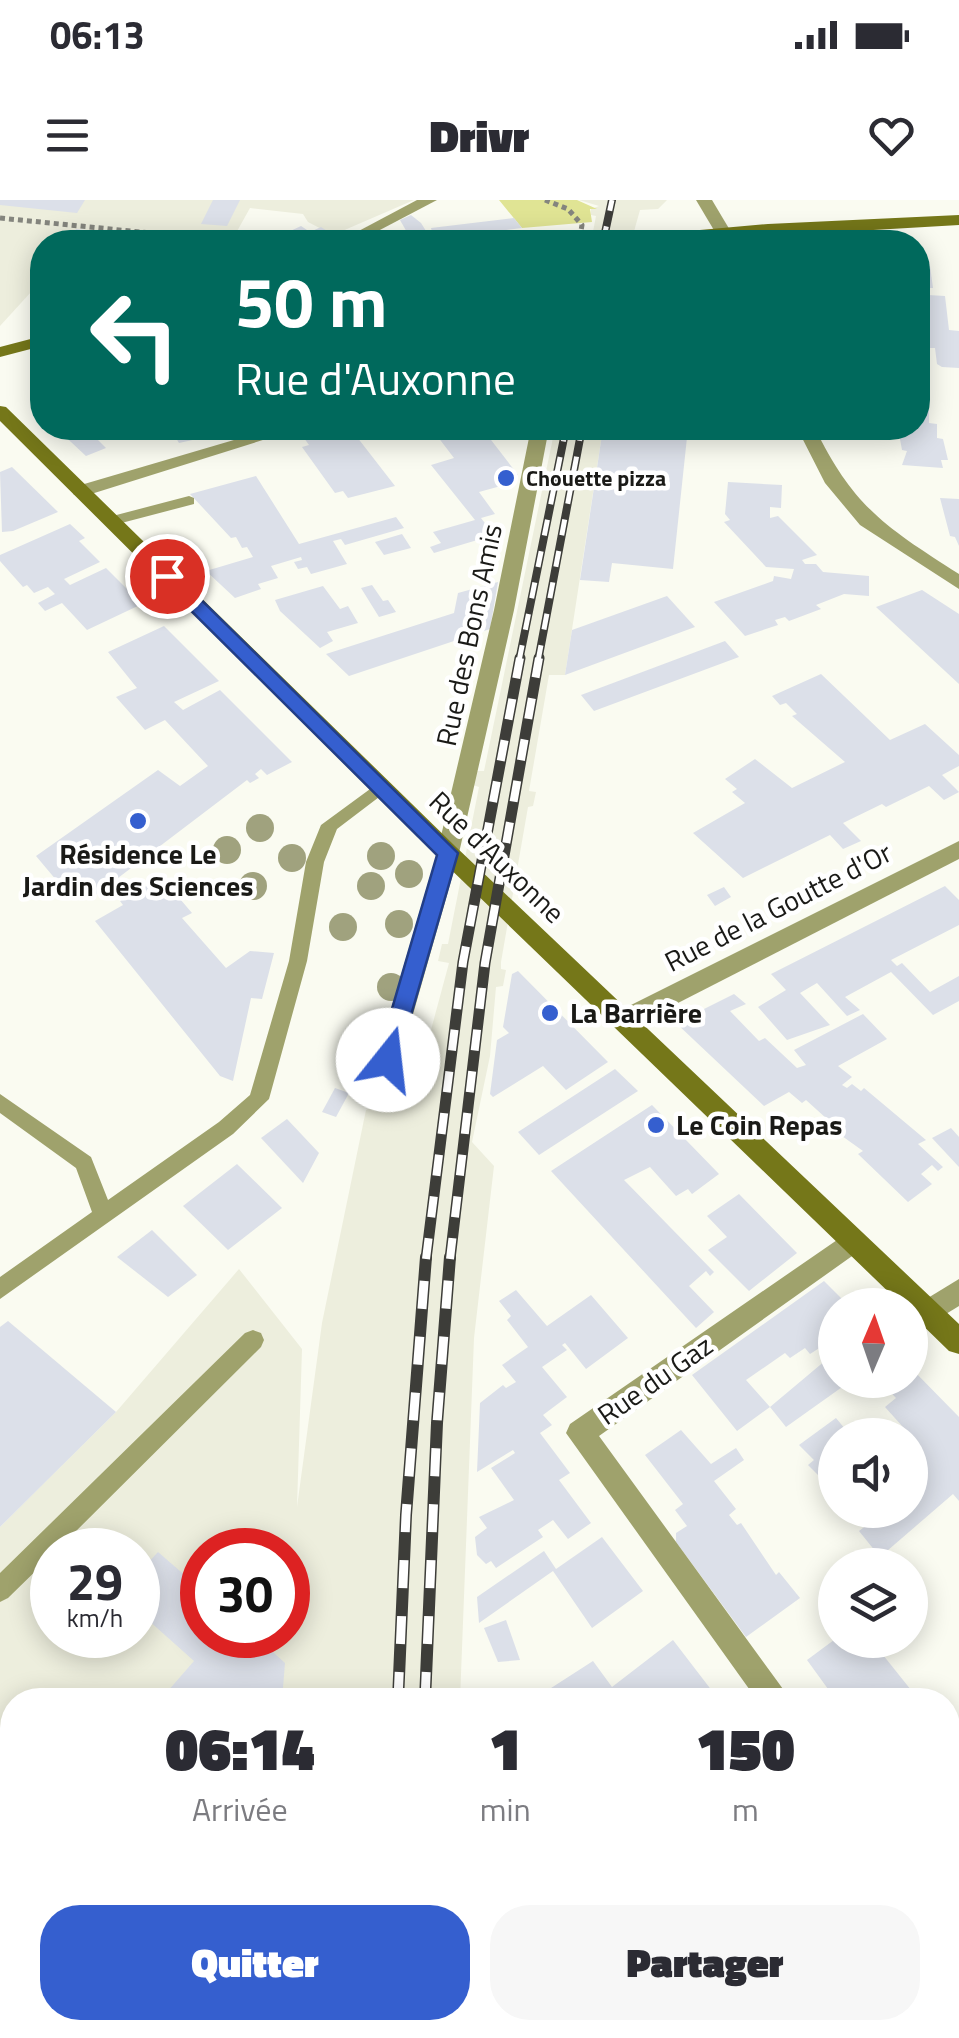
<!DOCTYPE html>
<html lang="fr">
<meta charset="utf-8">
<style>
body{margin:0;font-family:"Titillium Web",sans-serif;background:#f7f7f7;color:#2b2b33;height:100vh;display:flex;flex-direction:column;font-size:38px;white-space:nowrap}
*{box-sizing:border-box;margin:0}
p{font-size:32px;color:#7c7c81}
.icon{flex:none;width:55px;height:55px;fill:none;stroke:currentColor;stroke-width:2;stroke-linecap:round;stroke-linejoin:round}
.map{position:relative;flex:1;overflow:hidden}
.panel{position:absolute;left:0px;top:1488px;width:960px;height:352px;display:flex;flex-direction:column;background:#fff;border-radius:40px 40px 0 0;box-shadow:0 5px 25px #0003}
.panel>*{flex:none}
.hud{position:absolute;left:30px;top:30px;width:900px;height:210px;border-radius:40px;box-shadow:0 5px 25px #0003;background:#00695c;color:#fff;overflow:hidden}
.needle{width:65px;rotate:2deg}
.controls{position:absolute;left:818px;top:1088px;display:grid;gap:20px}
.controls a{display:grid;place-items:center;width:110px;height:110px;border-radius:50%;background:#fff;box-shadow:0 5px 25px #0003;font-size:50px}
.speed{position:absolute;left:30px;top:1328px;display:flex;gap:20px;font-size:50px;font-weight:700;text-align:center}
.speed>*{display:grid;place-content:center;width:130px;height:130px;border-radius:50%;background:#fff;box-shadow:0 5px 25px #0003;line-height:1}
.speed small{font-size:25px;font-weight:400}
.speed .limit{border:15px solid #d22;background:#fff;color:#111}
.pin{position:absolute;display:grid;place-items:center;width:85px;height:85px;color:#fff;margin:-42px;border:5px solid #fff;border-radius:50%;box-shadow:0 2px 10px #0007}
.me{position:absolute;width:110px;margin:-55px;rotate:16deg;stroke-linejoin:round;filter:drop-shadow(0 0 8px #0008)}
.turn{display:flex;align-items:center;gap:35px;height:210px;padding:0 40px;font-size:45px}
.turn .icon{width:130px;height:130px;stroke-width:2.5}
.turn b{display:block;font-size:70px;line-height:85px}
.eta{display:flex;justify-content:space-evenly;align-items:center;height:170px;text-align:center}
.eta b{font-size:60px;font-weight:800;line-height:70px}
.cta{display:flex;gap:20px;margin-top:auto;padding:20px 40px}
.cta a{flex:1;height:115px;border-radius:40px;background:#355fcf;color:#fff;font-size:40px;font-weight:800;line-height:115px;text-align:center}
.cta a+a{background:#f7f7f7;color:#2b2b33}
.status{display:flex;justify-content:space-between;align-items:center;height:70px;padding:0 50px;background:#fff;direction:ltr}
.status svg{height:28px;fill:currentColor}
header{display:flex;justify-content:space-between;align-items:center;height:130px;padding:0 40px;background:#fff;font-size:45px;font-weight:800}
.map>svg:first-child{display:block}
</style>
<div class="status"><b>06:13</b><svg viewBox="0 0 49 12"><path d="M0 12V9h3v3zM5 12V6h3v6zM10 12V3h3v9zM15 12V0h3v12zM26 1h20v11H26zM47 4h2v5h-2z"/></svg></div>
<header><svg class="icon" aria-label="menu" viewBox="0 0 24 24"><path d="M4 6h16M4 12h16M4 18h16"/></svg>Drivr<svg class="icon" aria-label="heart" viewBox="0 0 24 24"><path d="M12 20l-8-8c-3-5 5-10 8-4 3-6 11-1 8 4z"/></svg></header>
<div class="map">
<svg width="959" height="1838" viewBox="0 0 959 1838">
<rect width="100%" height="100%" fill="#fafbf1"/>
<g fill="#edeedd" fill-rule="evenodd">
<polygon points="0,0 414,0 333,35 308,22 303,14 250,8 231,42 76,29 68,42 42,42 42,80 0,126"/>
<polygon points="579,0 667,0 658,9 640,10 631,42 591,42 596,16 591,15 591,9 599,6"/>
<path d="M555,228H603L565,475H549L529,591L536,592L533,606L528,607L501,762V769L506,770L503,786L496,787L490,856L472,942L494,966L474,1138L460,1500H12V1828H464V1838H0V1327L116,1212L239,1069L302,1149L297,1307L322,1123L366,910L398,894L414,893L449,763L438,761L442,744H448L479,587L473,585L475,571H484ZM52,1350H138V1435H52ZM202,1350H288V1435H202Z"/>
</g>
<polygon fill="#e0e494" points="499,0 577,0 597,9 590,9 592,22 522,28"/>
<g fill="#dce0e9">
<polygon points="0,0 85,0 77,13 0,5"/>
<polygon points="213,0 240,0 227,26 201,24"/>
<polygon points="411,15 421,23 431,39 412,41 400,20"/>
<polygon points="514,18 522,28 434,39 431,28"/>
<polygon points="301,26 310,32 321,27 333,35 317,42 297,42 284,34"/>
<polygon points="76,29 103,32 135,42 98,42 73,35"/>
<polygon points="918,65 930,66 933,88 927,88 928,95 945,96 949,130 959,131 959,168 942,167 937,164 935,148 929,148 925,112 918,112"/>
<polygon points="918,202 929,204 929,223 937,224 937,238 943,239 948,260 941,260 943,268 902,265 907,251 902,250 898,228 918,228"/>
<polygon points="56,228 98,228 89,231 106,248 86,256"/>
<polygon points="170,228 242,228 242,229 179,243"/>
<polygon points="340,228 350,228 395,286 348,298 343,291 335,293 302,247 309,245 304,238"/>
<polygon points="431,228 504,228 507,231 488,236 518,275 512,277 516,282 479,292 495,314 481,318 494,335 434,353 430,347 441,343 433,332 475,320 431,265 454,258"/>
<polygon points="603,228 688,228 673,369 612,363 609,382 580,380"/>
<polygon points="12,267 58,312 13,331 2,332 0,272"/>
<polygon points="256,276 299,344 396,317 404,328 345,345 341,339 333,341 347,364 311,374 307,367 298,369 294,362 302,360 301,357 271,366 278,378 258,384 261,389 235,398 206,371 253,357 247,347 242,348 236,337 231,338 190,294"/>
<polygon points="728,282 782,285 781,308 770,307 770,318 778,316 817,355 802,360 805,364 816,364 823,372 869,376 869,396 844,394 816,405 821,409 789,421 785,417 775,420 778,425 745,436 714,402 773,381 774,376 791,379 794,369 766,367 724,322 730,320 725,314"/>
<polygon points="940,298 959,299 959,346 955,337 950,336"/>
<polygon points="70,324 85,338 79,341 100,362 64,379 70,385 106,368 142,404 87,430 62,403 45,411 38,403 55,394 48,387 34,393 27,385 23,387 0,361 0,355"/>
<polygon points="402,334 411,348 384,355 375,342"/>
<polygon points="498,382 490,429 349,476 326,454 454,413 458,393"/>
<polygon points="372,385 383,401 388,400 396,412 379,417 361,388"/>
<polygon points="323,386 340,409 348,406 358,423 327,432 333,441 320,448 280,411 275,400"/>
<polygon points="922,390 959,414 959,484 876,407"/>
<polygon points="667,396 695,427 565,475 572,430"/>
<polygon points="164,426 219,481 174,502 183,510 220,490 292,562 267,575 261,569 255,574 259,578 250,583 247,580 89,700 61,677 57,681 36,656 158,570 180,586 208,566 165,520 145,530 116,497 137,488 108,452"/>
<polygon points="725,441 739,457 594,511 581,495"/>
<polygon points="821,474 890,540 925,524 959,555 959,566 942,575 959,592 944,600 929,586 886,607 882,604 843,623 861,641 843,649 830,635 743,678 693,633 745,603 732,592 737,589 725,579 755,559 792,588 845,562 792,516 797,514 786,503 780,505 772,496"/>
<polygon points="163,679 192,713 182,718 226,768 250,751 274,753 262,799 251,798 233,881 220,876 95,721 123,705 120,701 140,688"/>
<polygon points="945,686 959,700 959,725 891,760 897,766 902,763 930,792 959,776 959,801 933,815 891,772 845,797 860,810 847,816 817,783 800,793 830,825 787,840 758,807 786,790 771,774"/>
<polygon points="724,687 731,697 715,706 707,695"/>
<polygon points="518,771 608,862 566,890 543,866 493,897 490,894 497,840 509,833 503,827 512,774"/>
<polygon points="734,794 746,804 730,811 759,841 765,838 797,868 806,865 794,850 863,814 887,839 838,866 852,877 842,885 847,888 852,884 861,891 864,888 926,940 918,944 943,967 938,971 932,965 921,974 932,984 908,1002 858,954 863,951 828,926 827,919 806,900 802,903 789,892 764,906 676,823"/>
<polygon points="615,869 638,891 539,955 518,932"/>
<polygon points="335,888 349,893 336,917 322,912"/>
<polygon points="652,905 719,974 692,994 688,989 676,996 650,967 624,980 714,1072 710,1076 706,1071 689,1086 714,1112 696,1128 551,971"/>
<polygon points="287,919 319,953 303,983 261,938"/>
<polygon points="951,928 959,937 959,967 932,938"/>
<polygon points="237,964 282,1008 228,1050 183,1006"/>
<polygon points="739,994 797,1053 749,1091 708,1050 727,1037 707,1016"/>
<polygon points="152,1030 197,1075 168,1097 117,1057"/>
<polygon points="824,1081 848,1105 835,1105 835,1180 852,1180 786,1227 770,1207 832,1155 824,1145 810,1154 805,1148 790,1158 785,1153 746,1180 770,1207 737,1231 692,1175"/>
<polygon points="516,1090 547,1126 591,1095 628,1138 586,1169 565,1143 562,1145 567,1150 542,1167 567,1197 543,1215 552,1225 540,1233 570,1273 559,1280 591,1323 568,1339 553,1320 538,1330 543,1337 496,1368 491,1361 486,1364 477,1355 475,1337 487,1328 479,1317 514,1300 491,1268 515,1253 513,1250 477,1272 480,1203 503,1185 506,1188 516,1182 502,1165 528,1147 507,1120 511,1116 499,1101"/>
<polygon points="8,1121 116,1212 0,1327 0,1127"/>
<polygon points="910,1167 959,1217 959,1301 953,1294 880,1357 859,1331 875,1319 867,1310 910,1310 912,1237 885,1207 896,1198 879,1180 910,1180"/>
<polygon points="836,1218 850,1235 835,1235 835,1245 823,1254 835,1268 835,1274 825,1282 808,1265 814,1260 799,1245"/>
<polygon points="681,1230 711,1264 736,1248 744,1260 714,1281 736,1309 729,1315 737,1325 741,1323 776,1375 779,1372 800,1398 746,1437 676,1342 676,1333 687,1326 675,1310 683,1304 645,1255"/>
<polygon points="602,1337 643,1391 592,1428 553,1371 479,1423 477,1397 544,1351 556,1369"/>
<polygon points="158,1352 202,1390 202,1435 254,1435 285,1463 282,1500 160,1500 194,1461 138,1411 138,1358 146,1365"/>
<polygon points="506,1420 520,1460 498,1462 484,1428"/>
<polygon points="673,1440 719,1500 557,1500 548,1490 593,1461 612,1487"/>
<polygon points="834,1440 842,1449 855,1440 871,1440 919,1500 836,1500 807,1460"/>
<polygon points="0,1534 12,1546 12,1828 266,1828 266,1838 0,1838"/>
<polygon points="948,1565 959,1580 959,1606 948,1615"/>
<polygon points="948,1705 959,1716 959,1732 948,1746"/>
<polygon points="790,1828 861,1828 871,1838 782,1838"/>
</g>
<g fill="none" stroke-linecap="round" stroke-linejoin="round">
<polyline stroke="#d8d9d0" stroke-width="18" stroke-dasharray="18 9" stroke-linecap="butt" points="620,42 633,41"/>
<g stroke="#84857e" stroke-width="5" stroke-dasharray="5 4" stroke-linecap="butt">
<polyline points="545,0 568,9 582,25 579,42"/>
<polyline points="0,18 240,42 280,36 289,42"/>
</g>
<g fill="#9fa26c" fill-rule="evenodd">
<polygon points="189,296 194,298 194,304 110,326 102,321 105,318"/>
<polygon points="381,581 390,587 387,591 337,629 324,662 307,761 269,899 233,934 0,1099 0,1077 92,1012 76,968 0,913 0,894 91,957 108,1000 219,922 250,895 289,761 306,662 321,625"/>
<polygon points="253,1130 261,1133 264,1140 261,1147 57,1350 52,1350 52,1355 8,1398 0,1402 0,1373 245,1133"/>
</g>
<g fill="#9fa26c" fill-rule="evenodd">
<polygon points="417,0 437,0 357,42 338,42"/>
<polygon points="696,0 712,0 737,42 721,42"/>
<polygon points="275,228 301,228 88,295 74,295 72,291 74,287"/>
<polygon points="531,228 549,228 514,410 459,653 400,860 397,867 379,867 376,860 437,653 494,410"/>
<path d="M797,228H815C853,307 887,328 959,374V389L860,325L825,283Z"/>
<polygon points="959,641 959,659 633,826 617,826 613,819 617,812"/>
<polygon points="853,1029 862,1033 866,1041 862,1049 599,1236 791,1500 757,1500 566,1233 570,1224"/>
<polygon points="959,1079 959,1106 928,1125 918,1122 915,1113 918,1104"/>
<polygon points="540,1828 579,1828 575,1838 536,1838"/>
</g>
<g fill="#757719" fill-rule="evenodd">
<polygon points="959,15 959,25 670,42 625,41 633,36 768,24"/>
<polygon points="42,136 42,146 0,157 0,147"/>
<polygon points="0,206 6,207 456,647 959,1124 959,1154 949,1151 910,1113 910,1105 902,1105 440,659 0,221"/>
</g>
<defs>
<g id="rail-far2">
<polyline points="603,42 612,0"/>
<polyline points="519,461 566,228"/>
<polyline points="538,461 582,228"/>
</g>
<g id="rail-far1">
<polyline points="426,1059 463,762 520,458"/>
<polyline points="450,1059 485,763 539,458"/>
</g>
<g id="rail">
<polyline points="398,1500 406,1315 426,1057"/>
<polyline points="425,1500 437,1223 450,1057"/>
<polyline points="391,1828 391,1838"/>
<polyline points="420,1828 420,1838"/>
</g>
</defs>
<use href="#rail-far2" stroke="#3d3d39" stroke-width="8"/>
<use href="#rail-far1" stroke="#3d3d39" stroke-width="11"/>
<use href="#rail" stroke="#3d3d39" stroke-width="12"/>
<use href="#rail-far2" stroke="#fff" stroke-width="5" stroke-dasharray="16" stroke-linecap="butt"/>
<use href="#rail-far1" stroke="#fff" stroke-width="8" stroke-dasharray="21" stroke-linecap="butt"/>
<use href="#rail" stroke="#fff" stroke-width="9" stroke-dasharray="28" stroke-linecap="butt"/>
</g>
<g fill="#a0a27e">
<circle cx="260" cy="628" r="14"/>
<circle cx="227" cy="650" r="14"/>
<circle cx="381" cy="656" r="14"/>
<circle cx="292" cy="658" r="14"/>
<circle cx="409" cy="674" r="14"/>
<circle cx="253" cy="686" r="14"/>
<circle cx="371" cy="686" r="14"/>
<circle cx="399" cy="724" r="14"/>
<circle cx="343" cy="727" r="14"/>
<circle cx="391" cy="787" r="14"/>
</g>
<polygon fill="#355fcf" stroke="#223e87" stroke-width="2.5" points="167,370 173,372 458,653 396,867 380,867 377,860 437,655 160,380 158,376"/>
<g fill="#355fcf" stroke="#fff" stroke-width="4">
<circle cx="506" cy="278" r="10"/>
<circle cx="138" cy="621" r="10"/>
<circle cx="550" cy="813" r="10"/>
<circle cx="656" cy="925" r="10"/>
</g>
<g text-anchor="middle" stroke-width="9" stroke-linejoin="round" paint-order="stroke">
<g font-size="22" font-weight="bold" fill="#1a1a17" stroke="#fff" text-anchor="start">
<text x="526" y="286">Chouette pizza</text>
</g>
<g font-size="28" fill="#1a1a17" stroke="#fff">
<text transform="translate(469 435) rotate(-78)" y="10">Rue des Bons Amis</text>
<text transform="translate(497 657) rotate(44)" y="10">Rue d'Auxonne</text>
<text transform="translate(778 707) rotate(-27)" y="10">Rue de la Goutte d'Or</text>
<text transform="translate(655 1180) rotate(-35)" y="10">Rue du Gaz</text>
</g>
<g font-size="28" font-weight="bold" fill="#1a1a17" stroke="#fff" text-anchor="start">
<text x="138" y="664" text-anchor="middle">Résidence Le<tspan x="138" dy="32">Jardin des Sciences</tspan></text>
<text x="570" y="823">La Barrière</text>
<text x="676" y="935">Le Coin Repas</text>
</g>
</g>
</svg>
<div class="controls">
<a><svg class="needle" viewBox="-14 -14 28 28"><path d="M0-13l5 13h-10z" fill="#e53935"/><path d="M0 13l5-13h-10z" fill="#7c7c81"/></svg></a>
<a><svg class="icon" aria-label="sound" viewBox="0 0 24 24"><path d="M4 9h4l5-4v14l-5-4H4zM17 9q2 3 0 6"/></svg></a>
<a><svg class="icon" aria-label="layers" viewBox="0 0 24 24"><path d="M12 4l9 5-9 5-9-5zM3 14l9 5 9-5"/></svg></a>
</div>
<div class="speed"><div>29<small>km/h</small></div><div class="limit">30</div></div>
<div class="pin" style="left:167px;top:376px;background:#d93025"><svg class="icon" aria-label="arrive" viewBox="0 0 24 24"><path d="M6 21V4h12l-3 4 3 4H6"/></svg></div>
<svg class="me" style="left:388px;top:860px" viewBox="-20 -20 40 40"><circle r="19" fill="#fff"/><path d="M0-13L10 11 0 6-10 11z" fill="#355fcf"/></svg>
<div class="hud">
<div class="turn"><svg class="icon" aria-label="left" viewBox="0 0 24 24"><path d="M17 20v-9H6M10 6l-5 5 5 5"/></svg><div><b>50 m</b>Rue d'Auxonne</div></div>
</div>
<section class="panel">
<div class="eta">
<div><b>06:14</b><p>Arrivée</p></div>
<div><b>1</b><p>min</p></div>
<div><b>150</b><p>m</p></div>
</div>
<div class="cta"><a>Quitter</a><a>Partager</a></div>
</section>
</div>
